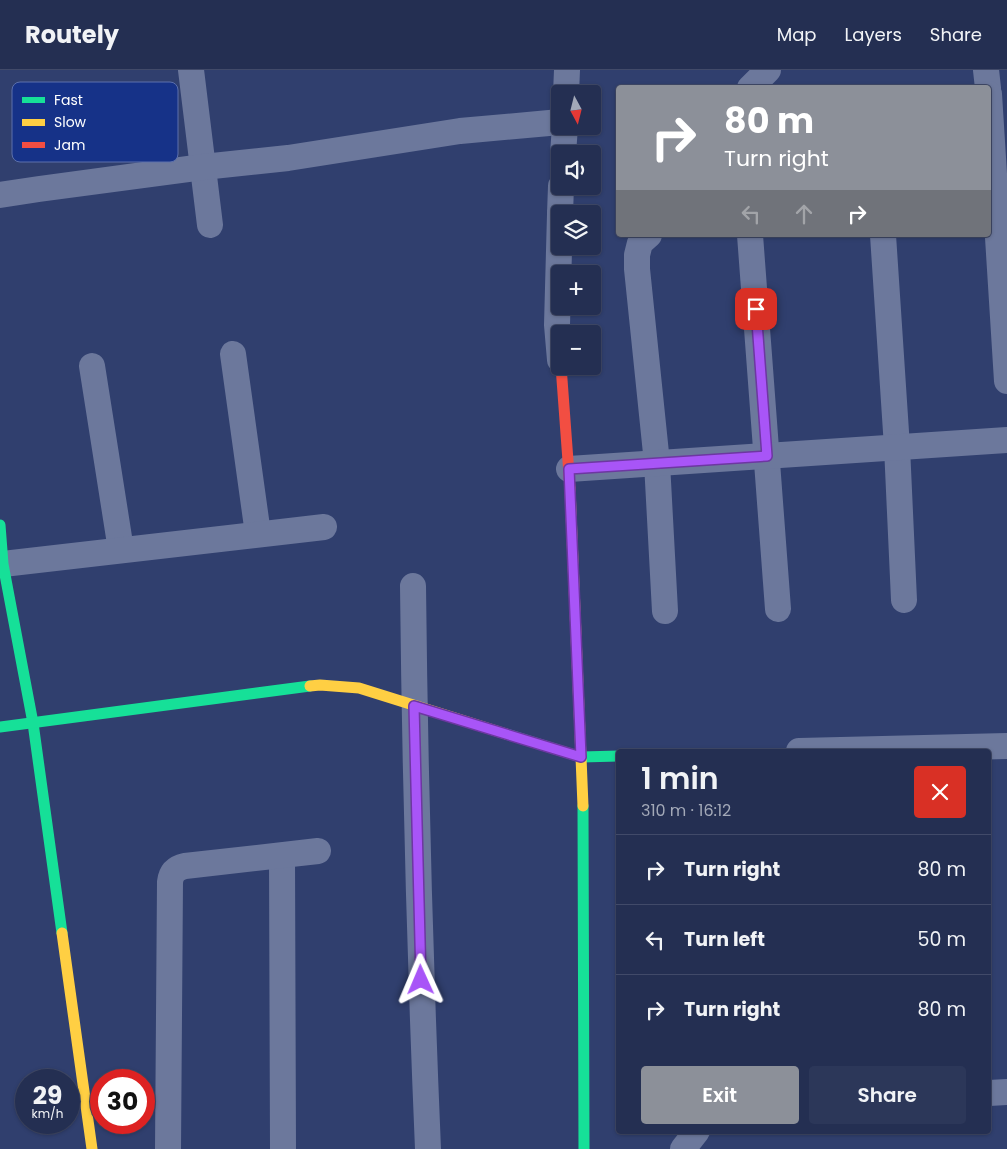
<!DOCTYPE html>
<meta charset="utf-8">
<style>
body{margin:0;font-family:Poppins,sans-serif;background:#2c3759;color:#f1f3f6;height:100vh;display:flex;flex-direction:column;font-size:19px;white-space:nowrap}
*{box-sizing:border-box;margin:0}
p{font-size:16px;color:#a3a9b8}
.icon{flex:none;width:28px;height:28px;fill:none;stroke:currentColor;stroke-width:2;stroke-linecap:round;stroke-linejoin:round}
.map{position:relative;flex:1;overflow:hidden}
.side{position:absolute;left:616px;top:679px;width:375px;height:385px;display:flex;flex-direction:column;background:#242f52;border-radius:5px;box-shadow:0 1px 4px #0004,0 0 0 1px #414a69}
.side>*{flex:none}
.hud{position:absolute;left:616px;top:15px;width:375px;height:152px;border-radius:5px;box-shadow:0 1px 4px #0004,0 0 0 1px #414a69;background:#8c9099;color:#fff;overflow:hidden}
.needle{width:32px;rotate:173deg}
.fabs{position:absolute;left:551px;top:15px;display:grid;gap:10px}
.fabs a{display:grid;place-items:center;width:50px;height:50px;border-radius:5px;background:#242f52;box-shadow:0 1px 4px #0004,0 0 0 1px #414a69;font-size:25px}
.speed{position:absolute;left:15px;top:999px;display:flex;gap:10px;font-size:25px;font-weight:700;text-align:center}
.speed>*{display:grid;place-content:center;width:65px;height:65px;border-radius:50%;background:#242f52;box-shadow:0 1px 4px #0004,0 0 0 1px #414a69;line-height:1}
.speed small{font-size:12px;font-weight:400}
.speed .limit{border:8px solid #d22;background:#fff;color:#111}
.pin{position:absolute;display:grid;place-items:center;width:42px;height:42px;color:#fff;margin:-21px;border-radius:10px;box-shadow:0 2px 8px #0006}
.me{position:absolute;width:55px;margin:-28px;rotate:359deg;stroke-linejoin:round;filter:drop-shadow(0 0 4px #0008)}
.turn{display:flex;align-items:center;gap:18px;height:105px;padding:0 25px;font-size:22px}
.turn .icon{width:65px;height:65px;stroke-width:2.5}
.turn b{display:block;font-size:35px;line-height:42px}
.lanes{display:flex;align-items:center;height:48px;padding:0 25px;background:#0003;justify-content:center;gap:25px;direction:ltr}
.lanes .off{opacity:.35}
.round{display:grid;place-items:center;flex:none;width:52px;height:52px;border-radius:5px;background:#2c3759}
.head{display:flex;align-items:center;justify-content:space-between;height:85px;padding:0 25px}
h1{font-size:30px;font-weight:600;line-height:38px}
.action{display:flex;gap:10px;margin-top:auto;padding:10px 25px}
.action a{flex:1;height:58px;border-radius:5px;background:#8c9099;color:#fff;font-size:20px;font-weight:600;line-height:58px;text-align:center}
.action a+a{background:#2c3759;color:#f1f3f6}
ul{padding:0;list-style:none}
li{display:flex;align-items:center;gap:15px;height:70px;padding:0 25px;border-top:1px solid #414a69}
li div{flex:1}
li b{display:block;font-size:19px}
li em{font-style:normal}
header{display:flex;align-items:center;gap:30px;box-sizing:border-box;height:70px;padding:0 25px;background:#242f52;border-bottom:1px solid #414a69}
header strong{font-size:24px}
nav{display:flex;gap:28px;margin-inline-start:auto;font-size:18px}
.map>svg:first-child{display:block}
</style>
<header>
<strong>Routely</strong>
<nav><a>Map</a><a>Layers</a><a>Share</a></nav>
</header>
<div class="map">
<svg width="1007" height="1079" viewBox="0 0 1007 1079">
<rect width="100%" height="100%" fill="#303f6e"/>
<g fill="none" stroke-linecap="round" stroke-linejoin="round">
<g stroke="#6c789c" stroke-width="26">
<polyline points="191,0 210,155"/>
<polyline points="986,0 988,18"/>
<polyline points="750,18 768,0"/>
<polyline points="566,24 567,0"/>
<polyline points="989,24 1007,311"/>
<polyline points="563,84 565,56"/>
<polyline points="0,125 39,119 203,97 288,88 460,61 560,52"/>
<polyline points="560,144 557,255 560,290"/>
<polyline points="560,144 561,116"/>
<polyline points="649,165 640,173 637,185 637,199 657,393 665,541"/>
<polyline points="750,165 778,539"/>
<polyline points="883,165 897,377 904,530"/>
<polyline points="233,284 258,464"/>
<polyline points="92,296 121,480"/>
<polyline points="569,399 1007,370"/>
<polyline points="0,495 3,494 324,457"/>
<path d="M413,516C415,704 420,891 428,1079"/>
<polyline points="799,681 1007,676"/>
<polyline points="282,786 283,1079"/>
<polyline points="989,1023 1007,1022"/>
<path d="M168,1079L170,812C171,803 176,798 185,796L318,781"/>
<polyline points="683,1079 697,1061"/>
</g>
<g stroke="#16e098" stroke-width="11">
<polyline points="0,455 3,494 33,653 62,863"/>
<polyline points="0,657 310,616"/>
<polyline points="506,664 581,687 619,686"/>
<polyline points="583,736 584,1079"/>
</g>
<g stroke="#ffcf43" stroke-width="11">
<polyline points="570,418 583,736"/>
<polyline points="310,616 320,615 359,618 506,664"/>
<polyline points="62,863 92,1079"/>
</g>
<polyline stroke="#f24e42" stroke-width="11" points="561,296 570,418"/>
</g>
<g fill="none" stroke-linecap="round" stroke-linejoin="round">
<defs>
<polyline id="route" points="421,910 414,636 581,687 569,399 767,386 756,239"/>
</defs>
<use href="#route" stroke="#6d37a1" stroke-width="12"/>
<use href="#route" stroke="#a855f7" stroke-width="9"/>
</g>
<rect x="12" y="12" width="166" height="80" rx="8" fill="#163288" stroke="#5c70ac" stroke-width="1"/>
<rect x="22" y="27" width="23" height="6" fill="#16e098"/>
<rect x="22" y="49" width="23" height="7" fill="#ffcf43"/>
<rect x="22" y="72" width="23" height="6" fill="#f24e42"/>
<g font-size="14" fill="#fff">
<text x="54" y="35">Fast</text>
<text x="54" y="57">Slow</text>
<text x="54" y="80">Jam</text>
</g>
</svg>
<div class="fabs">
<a><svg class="needle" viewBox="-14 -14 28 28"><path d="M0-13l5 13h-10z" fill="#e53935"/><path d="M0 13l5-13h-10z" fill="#a3a9b8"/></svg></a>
<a><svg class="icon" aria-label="sound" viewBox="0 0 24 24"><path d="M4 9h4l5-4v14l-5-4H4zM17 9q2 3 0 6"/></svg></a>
<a><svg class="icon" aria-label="layers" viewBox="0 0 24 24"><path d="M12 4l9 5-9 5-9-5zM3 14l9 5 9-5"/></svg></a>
<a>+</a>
<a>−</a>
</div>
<div class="speed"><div>29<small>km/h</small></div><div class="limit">30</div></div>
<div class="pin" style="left:756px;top:239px;background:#d93025"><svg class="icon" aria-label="arrive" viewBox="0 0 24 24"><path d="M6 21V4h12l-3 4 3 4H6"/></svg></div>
<svg class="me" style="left:421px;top:910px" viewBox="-20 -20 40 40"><path d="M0-17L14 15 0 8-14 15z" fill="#a855f7" stroke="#fff" stroke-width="4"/></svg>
<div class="hud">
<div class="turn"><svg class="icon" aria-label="right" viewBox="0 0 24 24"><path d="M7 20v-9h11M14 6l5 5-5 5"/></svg><div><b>80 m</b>Turn right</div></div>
<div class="lanes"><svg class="icon off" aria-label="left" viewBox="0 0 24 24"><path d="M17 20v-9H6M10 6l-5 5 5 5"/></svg><svg class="icon off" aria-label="ahead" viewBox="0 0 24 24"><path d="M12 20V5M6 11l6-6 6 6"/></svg><svg class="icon" aria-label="right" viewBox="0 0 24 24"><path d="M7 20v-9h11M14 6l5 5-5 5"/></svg></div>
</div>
<section class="side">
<div class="head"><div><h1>1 min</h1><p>310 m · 16:12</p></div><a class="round" style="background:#d93025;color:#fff"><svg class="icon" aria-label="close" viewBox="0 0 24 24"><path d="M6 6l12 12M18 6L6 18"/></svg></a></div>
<ul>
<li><svg class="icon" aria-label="right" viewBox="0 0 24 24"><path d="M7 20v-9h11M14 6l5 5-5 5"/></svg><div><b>Turn right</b></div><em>80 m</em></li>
<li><svg class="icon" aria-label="left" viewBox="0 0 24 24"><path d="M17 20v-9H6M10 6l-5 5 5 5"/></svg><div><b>Turn left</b></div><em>50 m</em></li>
<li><svg class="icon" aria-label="right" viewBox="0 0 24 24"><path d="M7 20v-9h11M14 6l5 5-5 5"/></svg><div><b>Turn right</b></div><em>80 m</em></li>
</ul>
<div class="action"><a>Exit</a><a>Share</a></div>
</section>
</div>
